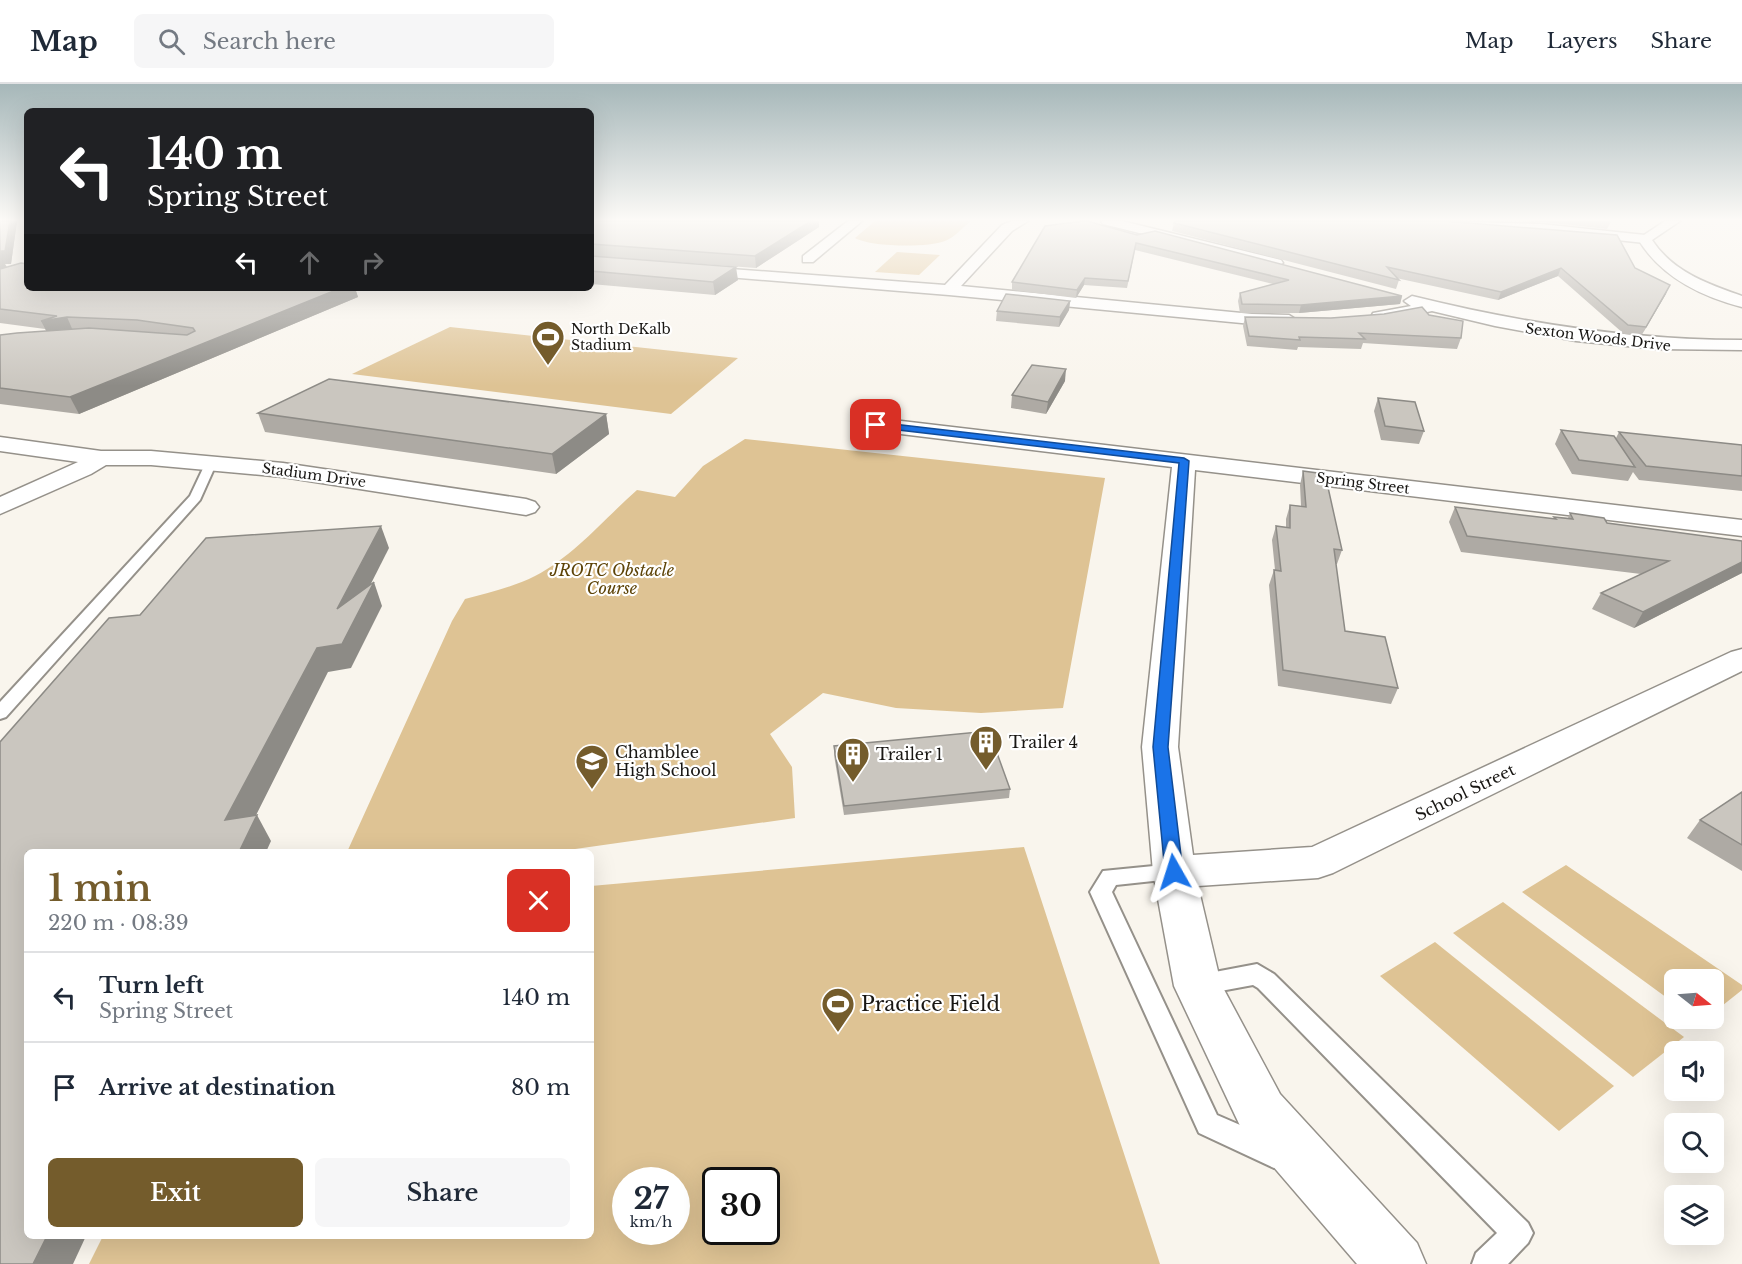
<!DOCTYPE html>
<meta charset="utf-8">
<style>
body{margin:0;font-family:"Libre Baskerville",serif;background:#f6f6f7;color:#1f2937;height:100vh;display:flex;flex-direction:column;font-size:22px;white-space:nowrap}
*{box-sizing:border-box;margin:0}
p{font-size:20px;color:#747a83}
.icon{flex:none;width:33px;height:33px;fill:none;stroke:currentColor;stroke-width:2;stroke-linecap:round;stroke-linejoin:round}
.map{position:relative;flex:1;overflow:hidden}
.side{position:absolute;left:24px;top:765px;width:570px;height:390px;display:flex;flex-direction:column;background:#fff;border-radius:9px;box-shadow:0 6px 24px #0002}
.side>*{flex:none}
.top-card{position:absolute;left:24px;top:24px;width:570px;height:183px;border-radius:9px;box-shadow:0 6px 24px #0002;background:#202124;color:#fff;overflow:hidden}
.needle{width:39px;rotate:107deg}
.tools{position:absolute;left:1664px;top:885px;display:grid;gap:12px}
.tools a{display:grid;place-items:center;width:60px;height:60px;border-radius:9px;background:#fff;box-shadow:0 6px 24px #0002;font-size:30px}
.speed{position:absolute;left:612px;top:1083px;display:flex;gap:12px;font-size:30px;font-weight:700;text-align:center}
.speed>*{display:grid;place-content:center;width:78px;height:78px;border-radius:50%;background:#fff;box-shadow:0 6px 24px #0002;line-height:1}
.speed small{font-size:15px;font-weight:400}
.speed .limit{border:3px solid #111;border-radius:9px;background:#fff;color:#111}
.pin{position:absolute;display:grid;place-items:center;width:51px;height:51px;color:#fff;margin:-26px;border-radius:12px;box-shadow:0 3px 9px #0006}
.me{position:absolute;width:66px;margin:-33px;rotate:354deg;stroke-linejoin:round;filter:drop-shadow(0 0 4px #0008)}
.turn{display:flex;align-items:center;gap:21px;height:126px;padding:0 24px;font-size:27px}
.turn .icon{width:78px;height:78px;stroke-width:2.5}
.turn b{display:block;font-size:42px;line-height:51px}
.lanes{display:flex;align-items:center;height:57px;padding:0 24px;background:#0003;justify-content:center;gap:30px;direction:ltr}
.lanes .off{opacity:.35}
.round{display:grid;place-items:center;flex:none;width:63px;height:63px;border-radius:9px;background:#f6f6f7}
.overview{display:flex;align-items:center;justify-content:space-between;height:102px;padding:0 24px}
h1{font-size:36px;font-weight:600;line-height:45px;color:#745c2c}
.primary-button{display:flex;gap:12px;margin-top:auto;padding:12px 24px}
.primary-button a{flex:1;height:69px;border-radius:9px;background:#745c2c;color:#fff;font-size:24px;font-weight:600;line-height:69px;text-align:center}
.primary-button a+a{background:#f6f6f7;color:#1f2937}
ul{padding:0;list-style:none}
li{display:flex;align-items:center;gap:18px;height:90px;padding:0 24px;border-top:2px solid #e0e1e3}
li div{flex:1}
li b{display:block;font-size:22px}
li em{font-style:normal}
header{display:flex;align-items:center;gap:36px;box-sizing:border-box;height:84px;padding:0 30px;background:#fff;border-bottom:2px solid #e0e1e3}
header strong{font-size:28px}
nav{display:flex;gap:33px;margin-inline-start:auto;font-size:21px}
.search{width:420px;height:54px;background:#f6f6f7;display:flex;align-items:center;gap:15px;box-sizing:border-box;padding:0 21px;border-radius:9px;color:#747a83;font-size:22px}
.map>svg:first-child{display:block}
</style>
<header>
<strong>Map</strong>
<div class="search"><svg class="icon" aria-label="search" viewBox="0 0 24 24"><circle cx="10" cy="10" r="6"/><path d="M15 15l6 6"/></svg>Search here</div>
<nav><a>Map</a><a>Layers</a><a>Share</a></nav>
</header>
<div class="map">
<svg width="1742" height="1180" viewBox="0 0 1742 1180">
<rect width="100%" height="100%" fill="#f9f5ed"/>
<g fill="#dec394" fill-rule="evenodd">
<path d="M875,137H971C962,144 955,153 945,157C927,164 871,163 855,154Z"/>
<polygon points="897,168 940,171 919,191 875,188"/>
<polygon points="450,243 738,274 671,330 352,290"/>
<path d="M745,355L1105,394L1063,624L981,629L896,624L823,609L770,650L792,683L795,734L554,768H347L452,537L465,515C489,509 513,503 535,492C574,472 605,434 637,406L675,413L703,382Z"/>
<path d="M1024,763L1160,1180H89L103,1152H591V802ZM676,1096V1148H626V1096ZM716,1096H766V1148H716Z"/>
<polygon points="1566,781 1742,901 1742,906 1713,929 1713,896 1674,896 1674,919 1522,808"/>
<polygon points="1503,818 1684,953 1633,993 1453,849"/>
<polygon points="1435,858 1614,1002 1559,1047 1380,892"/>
</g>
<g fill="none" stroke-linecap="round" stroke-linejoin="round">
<defs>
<g id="service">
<polygon points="207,376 217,378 200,416 6,633 0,635 0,618 190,412"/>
<polygon points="1174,780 1181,782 1184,788 1181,794 1116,801 1112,808 1217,1031 1284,1060 1288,1070 1284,1080 1274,1084 1199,1049 1090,808 1103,787"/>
<polygon points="1257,880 1274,890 1528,1139 1533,1149 1528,1159 1508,1180 1472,1180 1476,1169 1497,1149 1258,904 1253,901 1199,911 1191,908 1187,901 1191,894 1199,891"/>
</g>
<g id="minor">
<polygon points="848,137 862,137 813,178 803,178 803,172"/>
<polygon points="1012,137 1028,137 1012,147 961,202 1252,230 1289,231 1297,236 1289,241 1252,240 949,211 691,190 684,186 691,182 945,201 1002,141"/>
<polygon points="1101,137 1122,137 1281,176 1283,179 1276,183 1103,140"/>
<polygon points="1426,137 1541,140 1645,151 1652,155 1645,159 1541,148 1432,141"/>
<path d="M1412,212C1521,239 1629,256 1742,256V266L1657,265L1576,257L1495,242L1432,227L1379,238L1371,233L1373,229L1411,222L1404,217Z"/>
<polygon points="876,334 1742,436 1742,452 1195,386 1178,663 1193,771 1312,763 1731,568 1742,565 1742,587 1333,789 1318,794 1198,802 1221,900 1280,1010 1417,1159 1426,1180 1357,1180 1242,1046 1174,902 1153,788 1142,663 1172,383 868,346 865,341 868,336"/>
<polygon points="0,353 101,367 151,367 283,379 526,415 535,418 539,423 535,428 526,431 283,393 151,381 106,381 91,390 0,430 0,413 78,378 0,367"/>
</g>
<path id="tertiary" d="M1665,137H1680L1652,156C1673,188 1708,200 1742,212V223C1700,212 1661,193 1638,155Z"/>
</defs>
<use href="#service" stroke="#95918a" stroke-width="4"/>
<use href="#minor" stroke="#95918a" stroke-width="3"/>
<use href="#tertiary" stroke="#95918a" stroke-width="3"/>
<use href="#service" fill="#fff" fill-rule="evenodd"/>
<use href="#minor" fill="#fff" fill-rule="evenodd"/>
<use href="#tertiary" fill="#fff" fill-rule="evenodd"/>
</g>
<g fill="#aeaaa4">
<polygon points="0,137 17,137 11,180 5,180 7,183 27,204 355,204 358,213 79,330 0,320 0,251 47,247 45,245 0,239"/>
<polygon points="591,137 819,143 756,184 591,172 738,196 715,211 591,200"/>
<polygon points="1508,137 1610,137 1611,138 1607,145 1541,138"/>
<polygon points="1174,139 1635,184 1666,210 1641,252 1624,250 1558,192 1498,216 1396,194 1399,196 1396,205 1172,147"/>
<polygon points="1137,151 1402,212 1400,220 1299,229 1240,229 1238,217 1240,209 1273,200 1135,166 1127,204 1084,201 1076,214 1012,206 1012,198"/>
<polygon points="1070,217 1069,226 1059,243 996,237 997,227"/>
<polygon points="1384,230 1429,231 1461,254 1457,265 1363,259 1361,265 1298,263 1297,266 1247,262 1243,242 1245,233 1331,234"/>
<polygon points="1065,297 1046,330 1011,324 1012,311"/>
<polygon points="1378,314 1424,347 1419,360 1381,356 1374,327"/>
<polygon points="258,329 606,330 609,350 556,390 265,348"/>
<polygon points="1561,346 1616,354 1619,348 1742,361 1742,407 1639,396 1633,388 1628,397 1572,390 1555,360"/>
<polygon points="1303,387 1342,466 1337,480 1336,480 1345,547 1398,604 1391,620 1278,602 1269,501 1274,486 1275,486 1272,456 1276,442 1286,443 1286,435 1290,421 1301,422 1300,401"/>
<polygon points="1455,423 1553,435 1554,433 1568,434 1570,429 1607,439 1742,457 1742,489 1634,544 1592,525 1601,509 1641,490 1461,468 1449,438"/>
<polygon points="834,662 1010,705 1009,714 844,731 834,671"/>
<polygon points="1742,708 1742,787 1687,754 1700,736"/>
</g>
<g fill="#8d8b86">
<polygon points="10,137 17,137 11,180 5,180 10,190 0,193 0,167"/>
<polygon points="807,137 819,137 819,143 756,184 755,172"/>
<polygon points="736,183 738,196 715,211 713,198"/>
<polygon points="1561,184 1558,192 1498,216 1501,208"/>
<polygon points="1085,194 1084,201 1076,214 1077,206"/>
<polygon points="1670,201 1666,210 1641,252 1646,243"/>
<polygon points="341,204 355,204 358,213 79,330 70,313"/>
<polygon points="1402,212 1400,220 1299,229 1301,221"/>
<polygon points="1070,217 1069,226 1059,243 1060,233"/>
<polygon points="67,233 74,249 49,252 41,237"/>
<polygon points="1066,285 1065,297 1046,330 1048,318"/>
<polygon points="606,330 609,350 556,390 552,370"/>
<polygon points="381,442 389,464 346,549 337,525"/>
<polygon points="1742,478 1742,489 1634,544 1643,528"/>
<polygon points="374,498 382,522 351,584 328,588 240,763 225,736 317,564"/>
<polygon points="257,731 271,757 266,768 239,768"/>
<polygon points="47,1152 86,1152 73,1180 33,1180"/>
</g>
<g fill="#cac6bf" stroke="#8d8b86" stroke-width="1.5">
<polygon points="0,137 10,137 5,167 0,167"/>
<polygon points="591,137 811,137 755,172 591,160"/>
<polygon points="1083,137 1087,137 1137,151 1155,147 1402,212 1301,221 1242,220 1240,209 1289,196 1136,159 1128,197 1085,194 1077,206 1012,198 1045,142"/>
<polygon points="1175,137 1444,137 1617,151 1635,184 1670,201 1646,243 1628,241 1561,184 1501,208 1387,183 1399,196 1174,139"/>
<polygon points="591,172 736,183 713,198 591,187"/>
<polygon points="21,179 27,180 27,204 341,204 70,313 0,304 0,251 17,249 89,244 187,251 195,247 193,244 137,236 67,233 41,237 57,232 0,225 0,185"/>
<polygon points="1006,210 1070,217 1060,233 997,227"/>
<polygon points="1422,223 1429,231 1463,237 1461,254 1359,249 1365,255 1299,253 1300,256 1249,252 1245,233 1331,234 1384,230"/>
<polygon points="1032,281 1066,285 1048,318 1012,311"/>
<polygon points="329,295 606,330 552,370 258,329"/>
<polygon points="1378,314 1415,318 1424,347 1385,342"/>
<polygon points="1561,346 1614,352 1635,383 1579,376"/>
<polygon points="1619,348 1742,361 1742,392 1646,382"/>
<polygon points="1303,387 1325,390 1342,466 1334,465 1345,547 1385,553 1398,604 1283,586 1274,486 1281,487 1276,442 1290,444 1290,421 1306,423"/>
<polygon points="1455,423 1556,435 1554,433 1573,435 1570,429 1604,434 1607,439 1742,457 1742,478 1643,528 1601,509 1669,477 1467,452"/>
<polygon points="381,442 337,525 374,498 342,560 317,564 225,736 257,731 239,768 27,768 27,1152 47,1152 33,1180 0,1180 0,658 109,534 140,531 206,454"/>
<polygon points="989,647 1010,705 844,722 834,662"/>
<polygon points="1742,708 1742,761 1700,736"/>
</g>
<linearGradient id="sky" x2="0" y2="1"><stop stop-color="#a6b7b9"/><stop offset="0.45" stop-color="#fcfaf7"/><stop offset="1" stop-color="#fcfaf7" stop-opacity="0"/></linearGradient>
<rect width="1742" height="302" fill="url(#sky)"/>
<polygon fill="#1a73e8" stroke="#114b97" stroke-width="1.5" points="876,338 1184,374 1189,377 1168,663 1183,788 1180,792 1168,792 1165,788 1153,663 1179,379 873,343 873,339"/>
<defs>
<symbol id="stadium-pin" viewBox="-11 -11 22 30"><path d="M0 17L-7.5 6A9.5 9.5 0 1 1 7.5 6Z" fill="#745c2c" stroke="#fff"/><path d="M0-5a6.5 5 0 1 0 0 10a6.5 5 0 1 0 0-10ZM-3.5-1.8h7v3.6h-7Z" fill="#fff"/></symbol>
<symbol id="building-pin" viewBox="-11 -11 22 30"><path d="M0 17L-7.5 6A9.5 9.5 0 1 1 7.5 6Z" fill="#745c2c" stroke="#fff"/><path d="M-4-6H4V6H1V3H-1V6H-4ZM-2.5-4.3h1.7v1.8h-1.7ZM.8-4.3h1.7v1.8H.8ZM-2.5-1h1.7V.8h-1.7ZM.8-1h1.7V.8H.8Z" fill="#fff"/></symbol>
<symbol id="school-pin" viewBox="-11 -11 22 30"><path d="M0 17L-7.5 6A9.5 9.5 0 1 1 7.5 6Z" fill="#745c2c" stroke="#fff"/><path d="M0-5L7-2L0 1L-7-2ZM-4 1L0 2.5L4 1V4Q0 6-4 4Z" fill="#fff"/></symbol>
</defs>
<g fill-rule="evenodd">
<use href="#stadium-pin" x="529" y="234" width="38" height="52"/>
<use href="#building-pin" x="967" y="639" width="38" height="52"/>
<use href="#building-pin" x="834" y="651" width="38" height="52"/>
<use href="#school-pin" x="573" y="658" width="38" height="52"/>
<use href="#stadium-pin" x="819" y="901" width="38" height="52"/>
</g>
<g text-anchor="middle" stroke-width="4.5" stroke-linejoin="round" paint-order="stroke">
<g font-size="14" fill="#191714" stroke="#fff" text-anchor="start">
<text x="571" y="250">North DeKalb<tspan x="571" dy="16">Stadium</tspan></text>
</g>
<g font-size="14" fill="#191714" stroke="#fff">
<text transform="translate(1598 253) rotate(7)" y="5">Sexton Woods Drive</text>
<text transform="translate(314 391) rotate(8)" y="5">Stadium Drive</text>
<text transform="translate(1363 399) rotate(7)" y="5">Spring Street</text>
</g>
<g font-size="16" font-style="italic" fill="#5d4307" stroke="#fff">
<text x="612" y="492">JROTC Obstacle<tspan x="612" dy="18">Course</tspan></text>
</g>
<g font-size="16" fill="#191714" stroke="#fff" text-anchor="start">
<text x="1009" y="664">Trailer 4</text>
<text x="615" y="674">Chamblee<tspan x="615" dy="18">High School</tspan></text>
<text x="876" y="676">Trailer 1</text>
</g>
<g font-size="16" fill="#191714" stroke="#fff">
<text transform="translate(1465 708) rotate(-26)" y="6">School Street</text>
</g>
<g font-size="20" fill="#191714" stroke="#fff" text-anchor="start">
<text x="861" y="927">Practice Field</text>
</g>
</g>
</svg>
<div class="tools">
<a><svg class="needle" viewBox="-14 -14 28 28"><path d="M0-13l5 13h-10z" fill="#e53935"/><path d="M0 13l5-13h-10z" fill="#747a83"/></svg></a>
<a><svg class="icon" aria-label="sound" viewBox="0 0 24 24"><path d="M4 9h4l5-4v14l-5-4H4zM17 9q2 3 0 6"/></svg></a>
<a><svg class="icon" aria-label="search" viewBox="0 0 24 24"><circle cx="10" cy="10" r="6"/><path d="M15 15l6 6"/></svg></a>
<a><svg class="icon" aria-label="layers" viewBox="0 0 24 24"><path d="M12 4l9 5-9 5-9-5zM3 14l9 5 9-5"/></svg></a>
</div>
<div class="speed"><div>27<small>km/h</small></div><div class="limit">30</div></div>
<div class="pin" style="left:876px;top:341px;background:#d93025"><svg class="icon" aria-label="arrive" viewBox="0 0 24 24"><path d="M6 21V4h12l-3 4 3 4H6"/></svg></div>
<svg class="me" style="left:1174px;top:788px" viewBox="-20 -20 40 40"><path d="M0-17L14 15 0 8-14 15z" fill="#1a73e8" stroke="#fff" stroke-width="4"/></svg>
<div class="top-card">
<div class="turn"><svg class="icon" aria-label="left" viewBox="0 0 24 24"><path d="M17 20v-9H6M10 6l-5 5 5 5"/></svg><div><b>140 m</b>Spring Street</div></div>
<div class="lanes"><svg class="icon" aria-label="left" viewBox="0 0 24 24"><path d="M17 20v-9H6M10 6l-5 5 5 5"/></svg><svg class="icon off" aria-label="ahead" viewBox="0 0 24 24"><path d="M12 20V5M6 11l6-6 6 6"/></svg><svg class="icon off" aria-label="right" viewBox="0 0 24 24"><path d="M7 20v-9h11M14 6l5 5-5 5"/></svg></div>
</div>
<section class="side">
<div class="overview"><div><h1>1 min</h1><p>220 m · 08:39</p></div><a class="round" style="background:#d93025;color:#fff"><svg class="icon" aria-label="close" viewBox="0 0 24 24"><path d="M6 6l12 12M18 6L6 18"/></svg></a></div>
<ul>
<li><svg class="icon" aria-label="left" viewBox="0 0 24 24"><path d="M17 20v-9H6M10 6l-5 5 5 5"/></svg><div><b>Turn left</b><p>Spring Street</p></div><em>140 m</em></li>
<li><svg class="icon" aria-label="arrive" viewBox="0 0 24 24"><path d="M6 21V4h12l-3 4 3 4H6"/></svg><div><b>Arrive at destination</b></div><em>80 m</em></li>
</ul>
<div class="primary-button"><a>Exit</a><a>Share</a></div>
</section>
</div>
